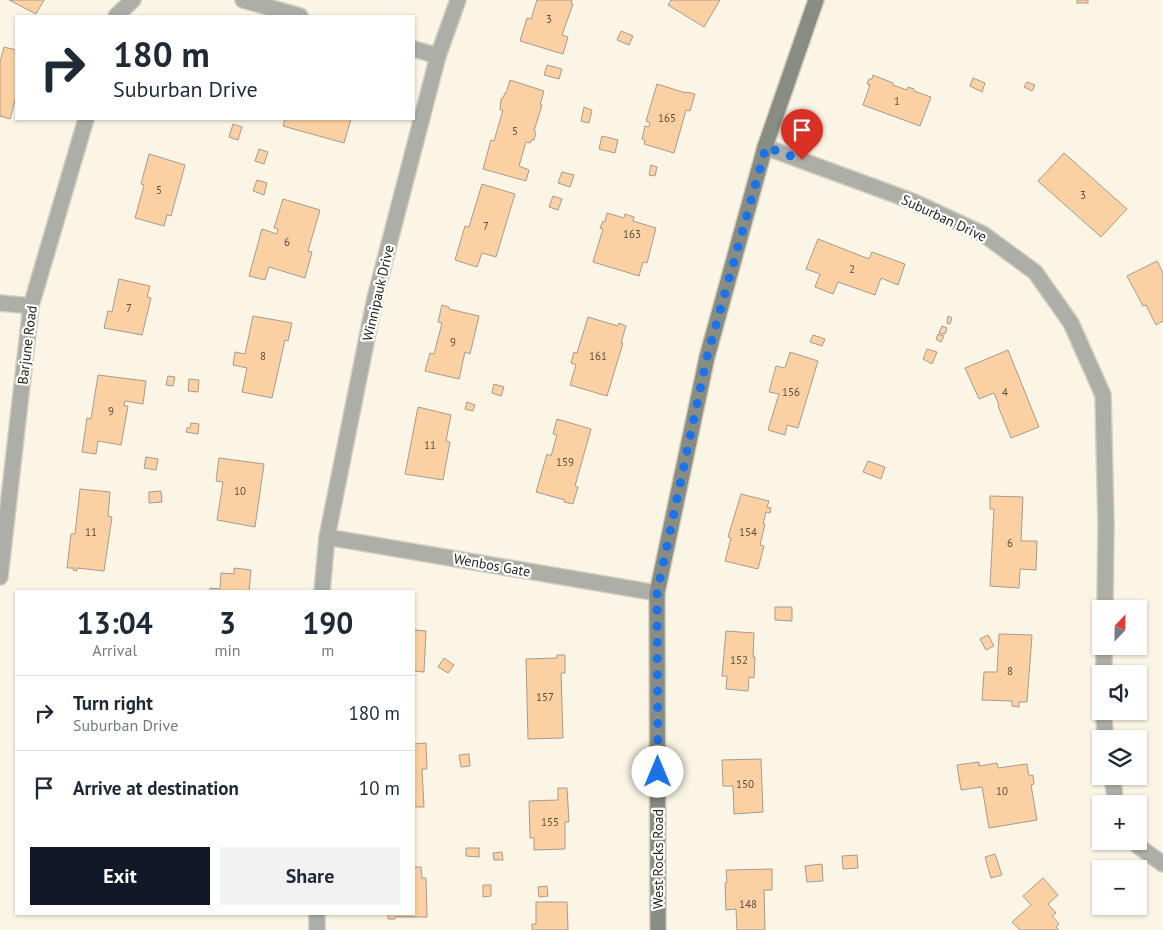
<!DOCTYPE html>
<meta charset="utf-8">
<style>
body{margin:0;font-family:"PT Sans",sans-serif;background:#f2f2f3;color:#1f2937;height:100vh;display:flex;flex-direction:column;font-size:19px;white-space:nowrap}
*{box-sizing:border-box;margin:0}
p{font-size:16px;color:#747a83}
.icon{flex:none;width:28px;height:28px;fill:none;stroke:currentColor;stroke-width:2;stroke-linecap:round;stroke-linejoin:round}
.map{position:relative;flex:1;overflow:hidden}
.drawer{position:absolute;left:15px;top:590px;width:400px;height:325px;display:flex;flex-direction:column;background:#fff;border-radius:0px;box-shadow:0 1px 4px #0004}
.drawer>*{flex:none}
.hud{position:absolute;left:15px;top:15px;width:400px;height:105px;border-radius:0px;box-shadow:0 1px 4px #0004;background:#fff;color:#1f2937;overflow:hidden}
.needle{width:32px;rotate:22deg}
.fabs{position:absolute;left:1092px;top:600px;display:grid;gap:10px}
.fabs a{display:grid;place-items:center;width:55px;height:55px;border-radius:0px;background:#fff;box-shadow:0 1px 4px #0004;font-size:25px}
.pin{position:absolute;display:grid;place-items:center;width:42px;height:42px;color:#fff;margin:-51px -21px;border-radius:50% 50% 50% 0;rotate:-45deg;box-shadow:0 0 5px #0007}
.pin .icon{rotate:45deg}
.me{position:absolute;width:55px;margin:-28px;rotate:0deg;stroke-linejoin:round;filter:drop-shadow(0 0 4px #0008)}
.turn{display:flex;align-items:center;gap:18px;height:105px;padding:0 15px;font-size:22px}
.turn .icon{width:65px;height:65px;stroke-width:2.5}
.turn b{display:block;font-size:35px;line-height:42px}
.eta{display:flex;justify-content:space-evenly;align-items:center;height:85px;text-align:center}
.eta b{font-size:30px;font-weight:700;line-height:35px}
.button{display:flex;gap:10px;margin-top:auto;padding:10px 15px}
.button a{flex:1;height:58px;border-radius:0px;background:#111827;color:#fff;font-size:20px;font-weight:700;line-height:58px;text-align:center}
.button a+a{background:#f2f2f3;color:#1f2937}
ul{padding:0;list-style:none}
li{display:flex;align-items:center;gap:15px;height:75px;padding:0 15px;border-top:1px solid #e0e1e3}
li div{flex:1}
li b{display:block;font-size:19px}
li em{font-style:normal}
.map>svg:first-child{display:block}
</style>
<div class="map">
<svg width="1163" height="930" viewBox="0 0 1163 930">
<rect width="100%" height="100%" fill="#faf5e5"/>
<g fill="#fbd0a2" stroke="#a79b8f">
<polygon points="9,0 44,0 36,14"/>
<polygon points="537,0 572,0 571,3 573,4 562,35 568,37 563,54 520,41 527,18 531,19"/>
<polygon points="671,0 720,0 704,27 668,5"/>
<rect x="1077" y="0" width="11" height="3"/>
<polygon points="621,31 633,36 629,45 617,40"/>
<polygon points="4,47 16,50 16,97 10,119 0,116 0,62"/>
<polygon points="547,65 562,69 559,79 544,75"/>
<polygon points="873,75 893,83 893,85 907,90 908,87 914,89 914,91 931,97 920,126 863,105 870,85 867,84 869,79 872,79"/>
<polygon points="973,78 985,83 982,92 970,86"/>
<polygon points="510,80 544,91 540,105 542,105 534,131 536,132 534,140 532,140 530,143 526,142 519,166 529,170 526,181 483,169 491,140 494,141 503,110 500,110 501,99 503,98 505,93 506,93"/>
<polygon points="1027,82 1035,85 1032,91 1024,87"/>
<polygon points="657,84 686,93 687,92 695,94 690,111 686,110 674,153 644,144 645,140 642,139 645,126 649,127 650,123 646,121"/>
<polygon points="584,107 592,110 589,123 581,121"/>
<polygon points="285,119 351,119 344,143 283,126"/>
<polygon points="233,124 242,127 238,140 229,137"/>
<polygon points="602,136 618,140 615,153 599,149"/>
<polygon points="259,149 268,152 264,164 255,161"/>
<polygon points="1064,153 1127,209 1101,237 1038,181"/>
<polygon points="149,154 185,165 171,216 167,215 164,226 135,218 144,185 141,184"/>
<polygon points="651,165 657,167 655,176 649,175"/>
<polygon points="562,172 574,175 570,187 558,183"/>
<polygon points="257,180 267,183 264,195 253,191"/>
<polygon points="482,184 515,194 496,257 482,253 477,267 455,260 465,226 469,227"/>
<polygon points="553,196 562,199 558,210 549,207"/>
<polygon points="283,199 320,210 308,251 312,252 305,278 269,267 265,280 249,276 262,229 277,234 278,229 274,228"/>
<polygon points="607,213 624,218 625,214 634,217 633,221 656,228 647,263 643,262 639,276 593,262 603,229 600,228 603,221 605,222"/>
<polygon points="818,239 869,259 872,252 905,264 898,285 881,278 875,295 838,282 833,294 815,287 820,274 806,269"/>
<polygon points="1157,261 1163,273 1163,321 1156,325 1146,305 1143,306 1127,276"/>
<polygon points="119,279 150,286 147,297 151,298 142,335 104,328 108,311 112,312"/>
<polygon points="442,305 449,307 449,309 479,316 470,354 465,352 459,379 425,371 430,353 434,354 442,323 438,322"/>
<polygon points="253,316 292,323 288,341 285,340 272,398 242,392 247,368 233,365 235,352 245,354"/>
<polygon points="948,316 952,318 950,324 947,323"/>
<polygon points="588,317 618,326 619,323 626,326 621,343 623,343 607,396 570,385 576,365 571,363 574,352 577,353"/>
<polygon points="942,326 947,328 945,334 939,333"/>
<polygon points="938,334 944,336 941,342 936,339"/>
<polygon points="813,335 825,339 822,346 810,342"/>
<polygon points="927,349 937,352 932,364 923,359"/>
<polygon points="1008,350 1039,427 1011,438 998,406 999,405 994,393 979,399 965,368"/>
<polygon points="790,352 818,361 798,428 787,425 785,435 768,430 779,394 769,392 776,366 785,368"/>
<polygon points="98,375 146,381 143,404 125,401 124,406 128,406 121,445 98,441 96,454 82,452 87,418 91,419"/>
<polygon points="168,376 175,377 173,386 166,385"/>
<polygon points="189,379 199,380 198,392 188,391"/>
<polygon points="494,384 504,387 501,396 492,393"/>
<polygon points="467,402 475,405 473,411 465,409"/>
<polygon points="418,407 451,415 446,441 450,442 443,480 405,474"/>
<polygon points="557,419 591,429 575,486 578,487 573,504 564,502 565,500 536,492 547,454 551,456 557,435 553,434"/>
<polygon points="191,423 199,424 198,434 186,432 187,428 190,428"/>
<polygon points="146,457 158,459 156,470 144,468"/>
<polygon points="219,458 264,464 255,527 217,520 223,482 216,481"/>
<polygon points="868,461 885,467 881,479 863,472"/>
<polygon points="80,489 110,492 108,516 112,517 104,571 77,568 77,571 73,570 74,568 67,568 71,534 75,534"/>
<polygon points="161,491 162,502 149,503 149,492"/>
<polygon points="741,494 769,501 767,507 771,508 770,513 766,512 763,524 765,524 760,545 764,546 758,569 725,561 731,538 728,537"/>
<polygon points="990,496 1023,497 1021,541 1037,541 1036,570 1020,569 1019,588 990,586 994,509 990,509"/>
<polygon points="234,568 251,570 249,591 210,591 210,588 220,589 221,573 234,574"/>
<polygon points="775,607 792,607 792,621 775,620"/>
<polygon points="414,630 426,631 424,672 414,671"/>
<polygon points="726,631 754,633 753,657 755,657 754,678 749,677 748,691 726,689 727,676 722,676"/>
<polygon points="999,634 1032,635 1027,702 1019,702 1019,707 1012,706 1012,701 982,700 984,672 997,672"/>
<polygon points="988,635 994,646 986,650 980,639"/>
<polygon points="557,655 565,655 565,673 561,673 563,738 528,739 526,659 557,658"/>
<polygon points="444,658 454,665 448,673 438,667"/>
<polygon points="426,743 427,769 422,769 424,807 414,807 414,744"/>
<polygon points="469,754 470,766 461,767 459,755"/>
<polygon points="761,759 763,812 734,814 733,786 723,786 722,760"/>
<polygon points="979,762 979,766 997,763 998,768 1027,764 1029,776 1033,775 1034,784 1031,785 1037,820 989,828 982,787 961,790 957,765"/>
<polygon points="558,788 567,788 569,822 565,822 565,849 534,850 534,838 530,838 529,801 558,800"/>
<polygon points="466,848 479,848 479,857 466,856"/>
<polygon points="502,852 503,860 494,860 493,853"/>
<polygon points="995,854 1002,875 991,878 985,857"/>
<polygon points="857,855 858,868 843,869 842,856"/>
<polygon points="822,864 823,881 807,882 805,866"/>
<polygon points="414,867 421,867 422,878 426,878 427,917 395,917 395,919 388,919 388,914 414,914"/>
<polygon points="772,869 772,890 764,890 765,930 737,930 736,909 726,910 725,883 727,883 726,870"/>
<polygon points="1043,878 1058,895 1048,904 1056,913 1052,916 1059,924 1056,927 1059,930 1020,930 1012,922 1031,905 1023,896"/>
<polygon points="483,885 491,885 491,896 483,897"/>
<polygon points="547,886 548,896 539,897 538,887"/>
<polygon points="536,902 567,902 568,930 532,930 532,924 536,924"/>
</g>
<g fill="none" stroke-linecap="round" stroke-linejoin="round">
<defs>
<g id="street">
<polyline points="243,0 300,16"/>
<polyline points="116,16 133,0"/>
<polyline points="414,49 438,56"/>
<polyline points="765,147 912,201 983,234 1035,272 1071,323 1103,395 1106,524 1105,609"/>
<polyline points="0,303 31,306"/>
<polyline points="327,537 657,593"/>
<polyline points="0,577 31,306 86,119"/>
<polyline points="322,591 327,537 375,298 438,56 458,0"/>
<polyline points="1104,674 1104,646"/>
<polyline points="1103,711 1106,739"/>
<polyline points="1112,776 1116,804"/>
<polyline points="1135,841 1138,846 1163,864"/>
<polyline points="317,914 317,930"/>
</g>
<polyline id="secondary" points="658,930 657,593 707,357 765,147 816,0"/>
</defs>
<use href="#street" stroke="#d4cfc1" stroke-width="18"/>
<use href="#secondary" stroke="#d4cfc1" stroke-width="18"/>
<use href="#street" stroke="#acaea7" stroke-width="15"/>
<use href="#secondary" stroke="#898c82" stroke-width="15"/>
</g>
<g fill="none" stroke-linecap="round" stroke-linejoin="round">
<polyline stroke="#1a73e8" stroke-width="9" stroke-dasharray="0 16.2" points="658,772 657,593 707,357 766,147 802,160"/>
</g>
<g text-anchor="middle" stroke-width="4.5" stroke-linejoin="round" paint-order="stroke">
<g font-size="11" fill="#5b4f3f">
<text x="549" y="23">3</text>
<text x="897" y="105">1</text>
<text x="667" y="122">165</text>
<text x="515" y="135">5</text>
<text x="159" y="194">5</text>
<text x="1083" y="199">3</text>
<text x="486" y="230">7</text>
<text x="632" y="238">163</text>
<text x="287" y="246">6</text>
<text x="852" y="273">2</text>
<text x="129" y="312">7</text>
<text x="453" y="346">9</text>
<text x="263" y="360">8</text>
<text x="598" y="360">161</text>
<text x="791" y="396">156</text>
<text x="1005" y="396">4</text>
<text x="111" y="415">9</text>
<text x="430" y="449">11</text>
<text x="565" y="466">159</text>
<text x="240" y="495">10</text>
<text x="91" y="536">11</text>
<text x="748" y="536">154</text>
<text x="1010" y="547">6</text>
<text x="739" y="664">152</text>
<text x="1010" y="675">8</text>
<text x="545" y="701">157</text>
<text x="745" y="788">150</text>
<text x="1002" y="795">10</text>
<text x="550" y="826">155</text>
<text x="748" y="908">148</text>
</g>
<g font-size="14" fill="#26241e" stroke="#fff">
<text transform="translate(944 218) rotate(25)" y="5">Suburban Drive</text>
<text transform="translate(378 293) rotate(-77)" y="5">Winnipauk Drive</text>
<text transform="translate(27 345) rotate(-83)" y="5">Barjune Road</text>
<text transform="translate(492 565) rotate(10)" y="5">Wenbos Gate</text>
<text transform="translate(658 859) rotate(-90)" y="5">West Rocks Road</text>
</g>
</g>
</svg>
<div class="fabs">
<a><svg class="needle" viewBox="-14 -14 28 28"><path d="M0-13l5 13h-10z" fill="#e53935"/><path d="M0 13l5-13h-10z" fill="#747a83"/></svg></a>
<a><svg class="icon" aria-label="sound" viewBox="0 0 24 24"><path d="M4 9h4l5-4v14l-5-4H4zM17 9q2 3 0 6"/></svg></a>
<a><svg class="icon" aria-label="layers" viewBox="0 0 24 24"><path d="M12 4l9 5-9 5-9-5zM3 14l9 5 9-5"/></svg></a>
<a>+</a>
<a>−</a>
</div>
<div class="pin" style="left:802px;top:160px;background:#d93025"><svg class="icon" aria-label="arrive" viewBox="0 0 24 24"><path d="M6 21V4h12l-3 4 3 4H6"/></svg></div>
<svg class="me" style="left:658px;top:772px" viewBox="-20 -20 40 40"><circle r="19" fill="#fff"/><path d="M0-13L10 11 0 6-10 11z" fill="#1a73e8"/></svg>
<div class="hud">
<div class="turn"><svg class="icon" aria-label="right" viewBox="0 0 24 24"><path d="M7 20v-9h11M14 6l5 5-5 5"/></svg><div><b>180 m</b>Suburban Drive</div></div>
</div>
<section class="drawer">
<div class="eta">
<div><b>13:04</b><p>Arrival</p></div>
<div><b>3</b><p>min</p></div>
<div><b>190</b><p>m</p></div>
</div>
<ul>
<li><svg class="icon" aria-label="right" viewBox="0 0 24 24"><path d="M7 20v-9h11M14 6l5 5-5 5"/></svg><div><b>Turn right</b><p>Suburban Drive</p></div><em>180 m</em></li>
<li><svg class="icon" aria-label="arrive" viewBox="0 0 24 24"><path d="M6 21V4h12l-3 4 3 4H6"/></svg><div><b>Arrive at destination</b></div><em>10 m</em></li>
</ul>
<div class="button"><a>Exit</a><a>Share</a></div>
</section>
</div>
